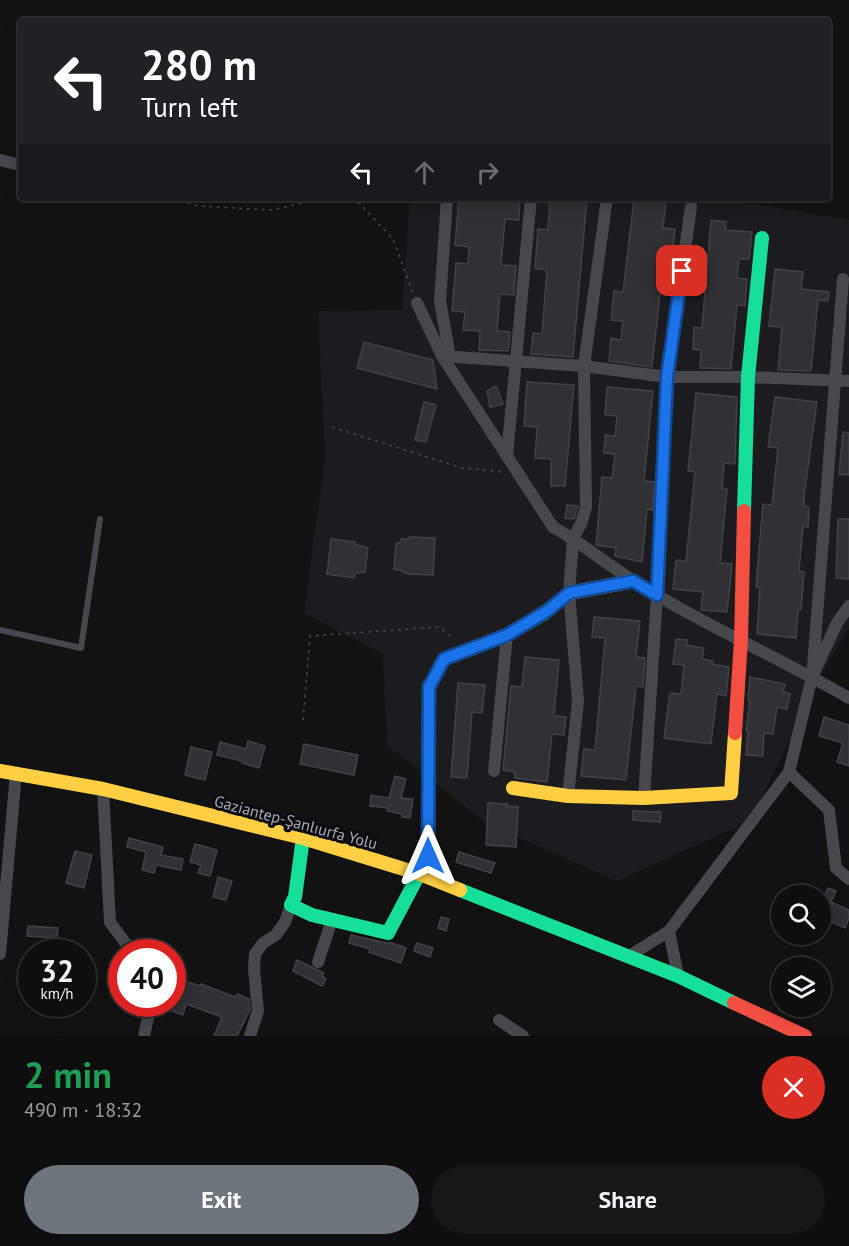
<!DOCTYPE html>
<meta charset="utf-8">
<style>
body{margin:0;font-family:"PT Sans",sans-serif;background:#171717;color:#f1f3f6;height:100vh;display:flex;flex-direction:column;font-size:22px;white-space:nowrap}
*{box-sizing:border-box;margin:0}
p{font-size:20px;color:#9b9c9e}
.icon{flex:none;width:33px;height:33px;fill:none;stroke:currentColor;stroke-width:2;stroke-linecap:round;stroke-linejoin:round}
.map{position:relative;height:1036px;overflow:hidden}
.drawer{display:flex;flex-direction:column;background:#0e0e0e;flex:1}
.drawer>*{flex:none}
.hud{position:absolute;left:18px;top:18px;width:813px;height:183px;border-radius:6px;box-shadow:0 3px 15px #0003,0 0 0 2px #2e2e2e;background:#202124;color:#fff;overflow:hidden}
.tools{position:absolute;left:771px;top:885px;display:grid;gap:12px}
.tools a{display:grid;place-items:center;width:60px;height:60px;border-radius:50%;background:#0e0e0e;box-shadow:0 3px 15px #0003,0 0 0 2px #2e2e2e;font-size:30px}
.speed{position:absolute;left:18px;top:939px;display:flex;gap:12px;font-size:30px;font-weight:700;text-align:center}
.speed>*{display:grid;place-content:center;width:78px;height:78px;border-radius:50%;background:#0e0e0e;box-shadow:0 3px 15px #0003,0 0 0 2px #2e2e2e;line-height:1}
.speed small{font-size:15px;font-weight:400}
.speed .limit{border:9px solid #d22;background:#fff;color:#111}
.pin{position:absolute;display:grid;place-items:center;width:51px;height:51px;color:#fff;margin:-26px;border-radius:12px;box-shadow:0 3px 9px #0006}
.me{position:absolute;width:66px;margin:-33px;rotate:0deg;stroke-linejoin:round;filter:drop-shadow(0 0 4px #0008)}
.turn{display:flex;align-items:center;gap:21px;height:126px;padding:0 24px;font-size:27px}
.turn .icon{width:78px;height:78px;stroke-width:2.5}
.turn b{display:block;font-size:42px;line-height:51px}
.lanes{display:flex;align-items:center;height:57px;padding:0 24px;background:#0003;justify-content:center;gap:30px;direction:ltr}
.lanes .off{opacity:.35}
.round{display:grid;place-items:center;flex:none;width:63px;height:63px;border-radius:32px;background:#171717}
.summary{display:flex;align-items:center;justify-content:space-between;height:102px;padding:0 24px}
h1{font-size:36px;font-weight:700;line-height:45px;color:#1e9e55}
.action{display:flex;gap:12px;margin-top:auto;padding:12px 24px}
.action a{flex:1;height:69px;border-radius:36px;background:#6f757c;color:#fff;font-size:24px;font-weight:700;line-height:69px;text-align:center}
.action a+a{background:#171717;color:#f1f3f6}
.map>svg:first-child{display:block}
</style>
<div class="map">
<svg width="849" height="1036" viewBox="0 0 849 1036">
<rect width="100%" height="100%" fill="#121212"/>
<polygon fill="#1c1c1e" points="410,198 716,198 849,220 849,628 827,665 750,821 617,881 486,823 387,745 383,654 304,613 325,456 318,311 402,310"/>
<g fill="#313133" stroke="#404246" stroke-width="1.5">
<polygon points="459,198 520,198 519,220 505,219 501,265 516,266 514,295 500,294 497,331 510,332 508,351 479,350 480,331 463,330 465,312 452,311 456,263 468,264 469,247 455,245"/>
<polygon points="550,198 587,198 573,357 531,354 533,333 542,334 547,270 535,268 538,229 548,230"/>
<polygon points="634,198 666,201 663,228 675,229 673,249 665,248 652,367 609,361 611,338 621,340 623,321 611,320 614,291 623,292"/>
<polygon points="711,220 726,222 725,230 752,232 749,259 739,259 737,278 747,279 745,306 737,305 731,369 700,368 701,350 693,349 694,327 702,328"/>
<polygon points="775,269 803,272 801,289 829,292 828,301 818,300 811,371 778,370 782,327 769,326"/>
<polygon points="364,342 433,360 437,389 357,368"/>
<polygon points="527,382 574,385 565,486 551,486 551,459 535,458 537,427 524,426"/>
<polygon points="496,386 503,404 490,407 487,391"/>
<polygon points="607,387 653,391 644,481 654,482 653,510 647,509 642,562 615,556 616,548 596,545 602,477 612,478 615,454 604,453 605,435 615,436 617,416 605,415"/>
<polygon points="696,393 737,397 735,464 724,463 722,489 727,489 720,563 732,564 727,612 701,610 703,592 673,589 676,560 686,561 695,472 688,471"/>
<polygon points="775,397 817,402 804,496 804,506 809,507 808,527 803,526 799,571 804,572 801,610 798,610 796,638 757,634 760,588 756,587 763,504 772,505 778,448 768,447"/>
<polygon points="424,402 436,405 426,442 415,440"/>
<polygon points="843,432 849,433 849,475 839,474"/>
<polygon points="567,505 578,506 574,519 565,518"/>
<polygon points="838,519 849,519 849,579 836,578"/>
<polygon points="409,537 435,538 433,575 408,574 402,572 402,570 394,569 396,543 400,543 401,539 409,539"/>
<polygon points="331,539 355,542 355,544 368,548 365,572 355,573 354,578 327,574"/>
<polygon points="594,617 640,621 636,657 645,658 643,687 636,686 626,780 581,776 584,749 595,750 605,638 592,637"/>
<polygon points="676,639 687,640 687,645 704,648 702,659 713,661 712,664 729,667 726,696 717,694 711,744 664,738 670,693 681,694 684,665 673,664"/>
<polygon points="525,657 559,660 554,716 566,717 564,735 552,734 547,782 515,778 515,772 503,770 511,686 522,687"/>
<polygon points="750,677 785,684 783,692 790,694 787,709 777,707 773,734 764,733 763,756 746,755 748,731 746,730 750,701 748,701"/>
<polygon points="458,683 485,685 482,713 472,712 467,778 451,777"/>
<polygon points="824,717 849,725 849,766 837,762 843,743 819,736"/>
<polygon points="248,741 265,746 259,768 242,763 242,761 217,755 220,742 246,749"/>
<polygon points="304,744 358,755 354,775 300,764"/>
<polygon points="191,747 212,752 205,780 185,775"/>
<polygon points="395,776 406,779 401,798 413,799 410,818 402,817 402,814 387,811 388,808 370,806 371,795 389,798"/>
<polygon points="488,803 508,804 507,806 518,807 516,847 486,845"/>
<polygon points="633,811 661,812 660,822 633,820"/>
<polygon points="129,838 163,847 161,855 183,859 181,870 156,865 154,873 142,870 146,852 127,847"/>
<polygon points="195,844 217,850 210,876 198,873 201,865 190,862"/>
<polygon points="75,851 92,855 84,888 66,883"/>
<polygon points="459,852 495,863 491,873 456,862"/>
<polygon points="218,877 232,881 226,900 213,897"/>
<polygon points="828,888 836,891 831,902 849,910 849,918 845,928 830,921 828,926 820,923 820,906"/>
<polygon points="441,917 449,919 446,931 438,928"/>
<polygon points="28,926 58,928 57,938 27,936"/>
<polygon points="351,935 386,943 392,943 406,948 401,963 369,952 370,949 349,943"/>
<polygon points="417,943 433,948 430,957 414,951"/>
<polygon points="297,960 324,973 322,976 326,979 322,986 293,971"/>
<polygon points="172,977 200,986 201,984 235,997 238,994 249,999 250,1010 237,1036 214,1036 222,1017 186,1004 183,1015 156,1005 155,1004 172,1004"/>
</g>
<g fill="none" stroke-linecap="round" stroke-linejoin="round">
<g stroke="#47494d" stroke-width="1.5" stroke-dasharray="3 4.5" stroke-linecap="butt">
<polyline points="173,198 198,206 272,210 323,198 359,203 393,239 413,293"/>
<polyline points="332,427 462,468 503,472"/>
<polyline points="303,720 310,636 439,627 454,639"/>
</g>
<polyline stroke="#46484b" stroke-width="6" points="0,630 81,648 100,519"/>
<g stroke="#46484b" stroke-width="12">
<polyline points="0,160 21,165"/>
<polyline points="447,198 440,301 450,357"/>
<path d="M417,303L442,356L553,527C582,543 606,564 634,581C703,625 778,657 849,698"/>
<polyline points="442,356 584,366 667,377 748,377 849,381"/>
<polyline points="507,456 531,198"/>
<polyline points="813,667 843,279"/>
<polyline points="494,771 507,635"/>
<polyline points="789,772 829,810 836,868 849,879"/>
<polyline points="103,789 110,922 132,952"/>
<polyline points="568,796 578,701 569,593 573,538 581,524 586,507 584,366 607,198"/>
<polyline points="644,798 657,595 667,377 691,207"/>
<polyline points="669,931 678,976"/>
<polyline points="0,954 16,773"/>
<polyline points="629,956 669,931 789,772 812,677 837,623 849,606"/>
<polyline points="318,962 332,920"/>
<polyline points="499,1020 523,1036"/>
<polyline points="144,1036 149,1013 147,1004"/>
<polyline points="250,1036 258,1011 254,969 255,954 263,943 276,935 285,922 291,905"/>
</g>
<g stroke="#16e098" stroke-width="14">
<polyline points="744,511 748,377 762,238"/>
<polyline points="303,838 295,897 291,905 312,915 388,933 428,857 429,687 444,659 507,635 543,614"/>
<polyline points="460,890 678,976 734,1003"/>
</g>
<g stroke="#ffcf43" stroke-width="14">
<polyline points="543,614 569,593 633,581"/>
<polyline points="0,771 103,789 303,838 420,874 460,890"/>
<polyline points="513,788 568,796 644,798 731,793 735,733"/>
</g>
<g stroke="#f24e42" stroke-width="14">
<polyline points="735,733 741,640 744,511"/>
<polyline points="734,1003 805,1036"/>
</g>
</g>
<g fill="none" stroke-linecap="round" stroke-linejoin="round">
<defs>
<polyline id="route" points="428,856 429,687 444,659 507,635 547,611 569,593 633,581 657,595 667,377 682,271"/>
</defs>
<use href="#route" stroke="#114b97" stroke-width="15"/>
<use href="#route" stroke="#1a73e8" stroke-width="10"/>
</g>
<g text-anchor="middle" stroke-width="6" stroke-linejoin="round" paint-order="stroke">
<g font-size="16" fill="#a1aab5" stroke="#0c0c0e">
<text transform="translate(296 822) rotate(15)" y="6">Gaziantep-Şanlıurfa Yolu</text>
</g>
</g>
</svg>
<div class="tools">
<a><svg class="icon" aria-label="search" viewBox="0 0 24 24"><circle cx="10" cy="10" r="6"/><path d="M15 15l6 6"/></svg></a>
<a><svg class="icon" aria-label="layers" viewBox="0 0 24 24"><path d="M12 4l9 5-9 5-9-5zM3 14l9 5 9-5"/></svg></a>
</div>
<div class="speed"><div>32<small>km/h</small></div><div class="limit">40</div></div>
<div class="pin" style="left:682px;top:271px;background:#d93025"><svg class="icon" aria-label="arrive" viewBox="0 0 24 24"><path d="M6 21V4h12l-3 4 3 4H6"/></svg></div>
<svg class="me" style="left:428px;top:856px" viewBox="-20 -20 40 40"><path d="M0-17L14 15 0 8-14 15z" fill="#1a73e8" stroke="#fff" stroke-width="4"/></svg>
<div class="hud">
<div class="turn"><svg class="icon" aria-label="left" viewBox="0 0 24 24"><path d="M17 20v-9H6M10 6l-5 5 5 5"/></svg><div><b>280 m</b>Turn left</div></div>
<div class="lanes"><svg class="icon" aria-label="left" viewBox="0 0 24 24"><path d="M17 20v-9H6M10 6l-5 5 5 5"/></svg><svg class="icon off" aria-label="ahead" viewBox="0 0 24 24"><path d="M12 20V5M6 11l6-6 6 6"/></svg><svg class="icon off" aria-label="right" viewBox="0 0 24 24"><path d="M7 20v-9h11M14 6l5 5-5 5"/></svg></div>
</div>
</div>
<section class="drawer">
<div class="summary"><div><h1>2 min</h1><p>490 m · 18:32</p></div><a class="round" style="background:#d93025;color:#fff"><svg class="icon" aria-label="close" viewBox="0 0 24 24"><path d="M6 6l12 12M18 6L6 18"/></svg></a></div>
<div class="action"><a>Exit</a><a>Share</a></div>
</section>
